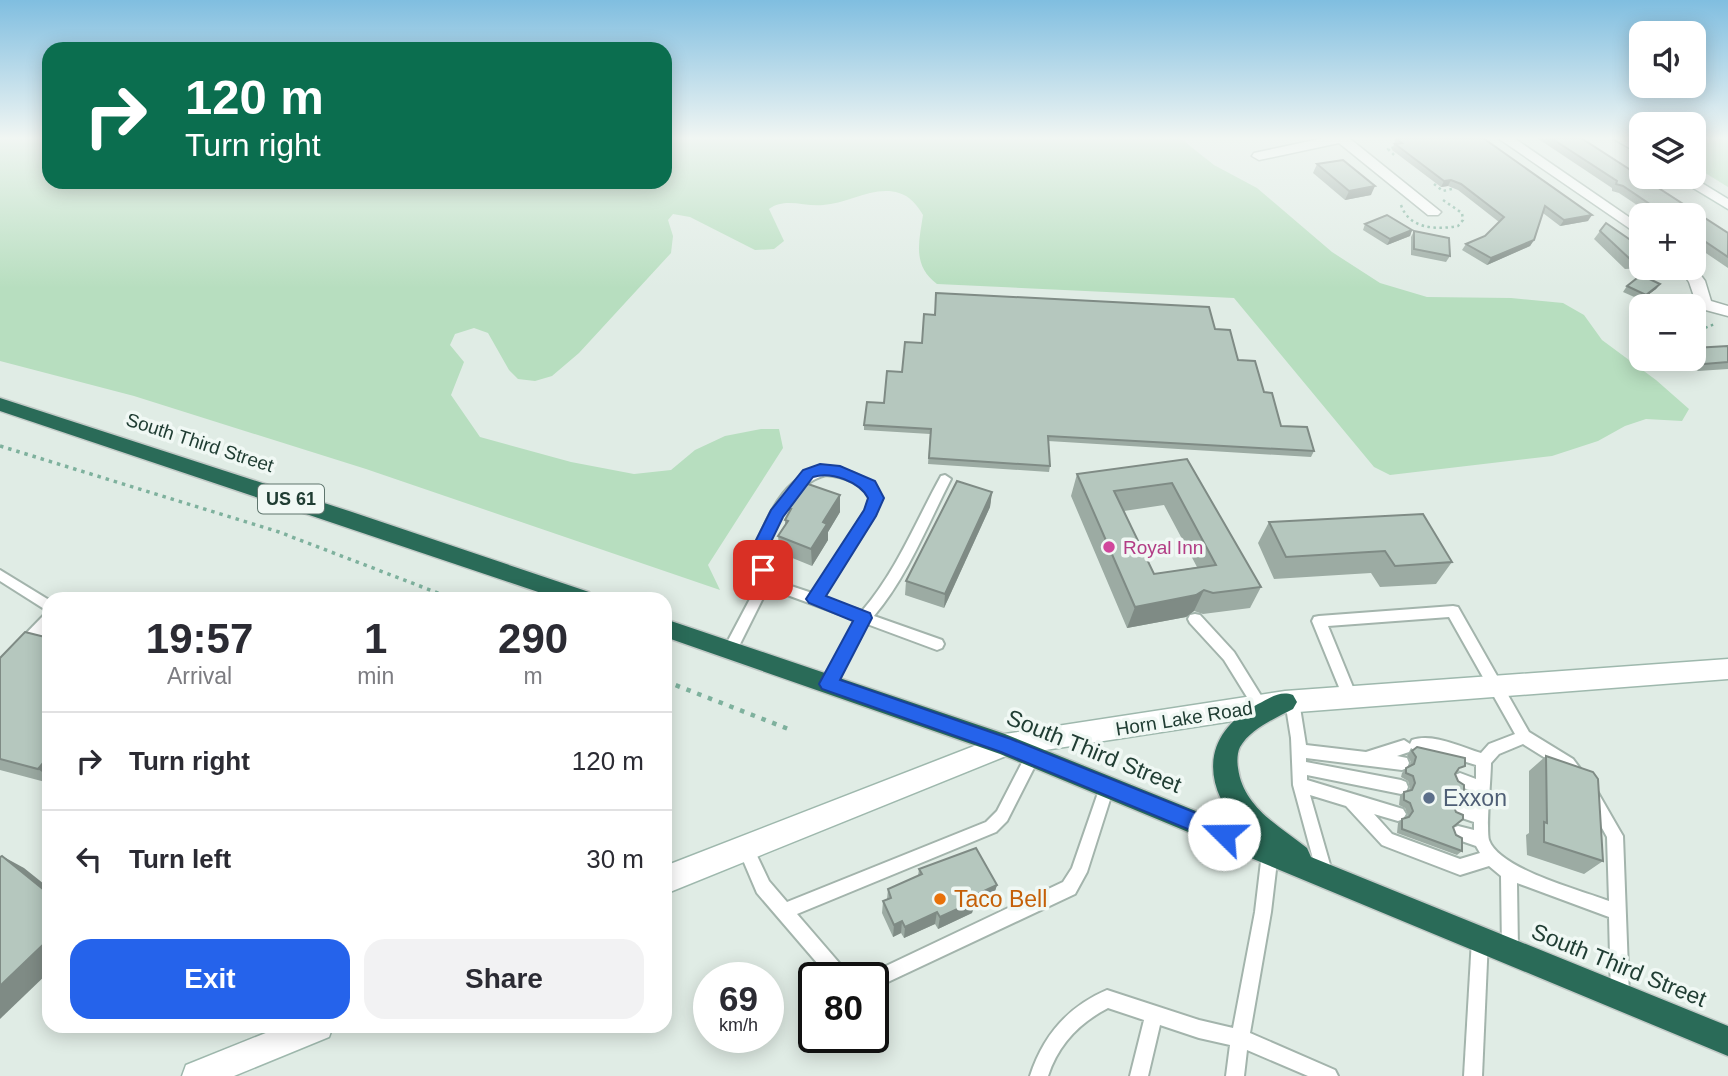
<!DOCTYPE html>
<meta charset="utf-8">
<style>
body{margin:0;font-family:Arial,sans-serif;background:#f2f2f3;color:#2b2b33;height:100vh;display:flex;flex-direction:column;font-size:26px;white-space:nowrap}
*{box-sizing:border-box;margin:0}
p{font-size:23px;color:#7c7c81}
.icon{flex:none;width:38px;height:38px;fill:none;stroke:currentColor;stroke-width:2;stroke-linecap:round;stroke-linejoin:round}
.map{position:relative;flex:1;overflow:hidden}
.panel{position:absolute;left:42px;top:592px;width:630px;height:441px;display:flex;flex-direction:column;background:#fff;border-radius:21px;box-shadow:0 4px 18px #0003}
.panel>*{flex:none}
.hud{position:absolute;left:42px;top:42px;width:630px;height:147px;border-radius:21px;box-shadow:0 4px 18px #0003;background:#0b6e4f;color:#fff;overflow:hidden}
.tools{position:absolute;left:1629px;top:21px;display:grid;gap:14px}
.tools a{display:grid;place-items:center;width:77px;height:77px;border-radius:14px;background:#fff;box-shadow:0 4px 18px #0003;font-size:35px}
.speed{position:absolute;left:693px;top:962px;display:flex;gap:14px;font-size:35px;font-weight:700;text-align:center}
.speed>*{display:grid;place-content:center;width:91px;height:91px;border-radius:50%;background:#fff;box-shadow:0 4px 18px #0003;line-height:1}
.speed small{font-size:18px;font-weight:400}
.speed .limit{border:4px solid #111;border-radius:10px;background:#fff;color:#111}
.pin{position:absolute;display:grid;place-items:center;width:60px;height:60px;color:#fff;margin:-30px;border-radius:14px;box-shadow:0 4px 10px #0006}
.me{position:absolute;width:77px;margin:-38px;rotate:292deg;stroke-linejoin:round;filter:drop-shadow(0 0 5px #0008)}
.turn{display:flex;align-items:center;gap:24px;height:147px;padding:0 28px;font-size:32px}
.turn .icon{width:91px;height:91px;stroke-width:2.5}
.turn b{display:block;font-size:49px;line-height:60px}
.eta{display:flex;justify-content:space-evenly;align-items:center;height:119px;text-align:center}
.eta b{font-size:42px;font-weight:700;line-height:49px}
.action{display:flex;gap:14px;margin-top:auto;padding:14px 28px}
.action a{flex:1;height:80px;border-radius:21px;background:#2563eb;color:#fff;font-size:28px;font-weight:700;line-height:80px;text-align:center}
.action a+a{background:#f2f2f3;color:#2b2b33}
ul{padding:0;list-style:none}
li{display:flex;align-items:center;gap:21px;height:98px;padding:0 28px;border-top:2px solid #e1e1e2}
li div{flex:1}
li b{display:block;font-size:26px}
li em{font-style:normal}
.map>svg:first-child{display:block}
</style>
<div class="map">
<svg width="1728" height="1076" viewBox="0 0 1728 1076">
<rect width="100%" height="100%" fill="#e0ece5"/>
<g fill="#b7debf">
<path d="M0,138H49V182H665V138H1180L1214,165L1257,188L1332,252L1380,283L1427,297L1511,298L1563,303L1584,315L1602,340L1656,380L1689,409L1682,421L1646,419L1625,426L1598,441L1552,456L1390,475L1374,467L1234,298L937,284C912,265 919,242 923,215C917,205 910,196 899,193C874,185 847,204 823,205C805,207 785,197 769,209L784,241L774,249L755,250L690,217L673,214L668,220L673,236L671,253L579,353L552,376L535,381L518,379L509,370L488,333L474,328L455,334L450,345L464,362L451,395L480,437L571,462L634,474L671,470L695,450L725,436L761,429H779L783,448L708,565L720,590L366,469L134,396L0,361Z"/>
<polygon points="1694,138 1728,138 1728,187 1694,166"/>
</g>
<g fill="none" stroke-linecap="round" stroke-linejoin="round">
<defs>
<g id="lane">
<path d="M826,466C850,470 869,476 882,498L875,515L823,598L862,611C896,572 916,521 941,476L945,475L951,479C928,524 907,577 874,616L942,640L944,644L942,648L937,650L867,624L833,688L828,690L823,688L821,684L856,620L768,588L735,654L730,656L725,654L723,650L759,582L751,554C770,515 780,478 826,466ZM826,475C845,477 859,482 870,498L865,511L812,593L770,579L763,554C777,524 791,484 826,475Z"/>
<polygon points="0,570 49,600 49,612 0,581"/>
<path d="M1453,606L1458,607L1529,732L1573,759L1585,775L1583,780L1578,782L1573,780L1563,769L1523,744L1499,754L1491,763C1491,779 1486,828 1489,840C1499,869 1580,890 1609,901L1607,837L1587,801L1584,796L1587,791L1592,789L1597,791L1620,831L1623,836L1629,996L1626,1002L1620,1005L1614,1002L1611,996L1609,917L1517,883L1518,950L1516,956L1510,958L1504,956L1502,950L1501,876L1489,866L1460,875L1387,847L1382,845L1346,806L1310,795L1333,875L1331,881L1325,883L1319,881L1293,785L1291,738L1285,701L1287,697L1292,695L1297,697L1299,701L1306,745L1366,752L1404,740L1410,744L1412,740C1434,733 1460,747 1481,753L1489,744L1515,734L1449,617L1328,626L1357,697L1355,701L1350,703L1345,701L1343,697L1312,621L1314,617L1319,616ZM1411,748L1417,752L1437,753L1476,765V779L1460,773L1455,775L1453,780L1455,785L1475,792V808L1458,803L1453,805L1450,810L1453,815L1474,822V830L1458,826L1453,828L1450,833L1453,838L1476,846L1480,853L1460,859L1392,834L1374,814L1398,821L1403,819L1406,814L1403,809L1307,780V775L1401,794L1406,792L1408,787L1406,782L1401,780L1306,762V758L1402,770L1407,768L1409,763L1407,758L1397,756L1409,752Z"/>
<polygon points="49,614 49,628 5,673 0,675 0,660 44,615"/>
<polygon points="1195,614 1200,615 1234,652 1265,702 1267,706 1265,710 1260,712 1255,710 1224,660 1190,623 1188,619 1190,615"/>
<polygon points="1033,749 1038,751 1040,756 1007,821 996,832 797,914 847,972 849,978 830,978 757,893 737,846 740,841 745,838 750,841 769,881 787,902 986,822 997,811 1028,751"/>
<polygon points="1107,780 1112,782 1114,787 1087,872 1075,894 873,989 873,978 866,978 867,975 1063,882 1072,868 1100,787 1102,782"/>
<path d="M1270,845L1276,848L1278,853L1271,912L1250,1033L1335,1070L1338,1076H1308L1247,1050L1244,1076H1226L1230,1045L1199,1038L1160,1025L1148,1076H1130L1144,1020L1108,1008C1079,1023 1058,1045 1048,1076H1030C1043,1036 1067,1007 1107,990L1199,1020L1233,1028L1255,912L1262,853L1264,848Z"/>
<polygon points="1480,931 1486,933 1488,939 1482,1076 1464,1076 1472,939 1474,933"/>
</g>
<g id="street">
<polygon points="1324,138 1349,138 1441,212 1438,215 1428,215 1339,143 1259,160 1252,156 1254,153"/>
<polygon points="1498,138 1514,138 1642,226 1642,237"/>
<polygon points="1694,266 1705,281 1711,301 1728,306 1728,316 1698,308 1689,282 1679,268"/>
</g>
<g id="secondary">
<polygon points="1612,138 1629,138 1642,145 1642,155"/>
<polygon points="1675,177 1692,177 1728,199 1728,209"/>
<polygon points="1728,659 1728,679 1285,713 1006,756 665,894 665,866 1005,734 1285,691"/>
<polygon points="283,1026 333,1026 329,1037 234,1076 182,1076 186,1065"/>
</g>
<g id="highway">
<polygon points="0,398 352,512 589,592 592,598 556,598 0,411"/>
<path d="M665,619L1005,734L1243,830C1200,785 1202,733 1258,704C1270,698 1280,690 1293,695L1297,702L1293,709C1276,718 1251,728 1240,747C1237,753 1237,762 1238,768C1243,807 1279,826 1307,848L1311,857L1728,1026V1056L1000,754L665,637Z"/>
</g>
</defs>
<use href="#lane" stroke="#a3b4ac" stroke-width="4"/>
<use href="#street" stroke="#a3b4ac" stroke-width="3"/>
<use href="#secondary" stroke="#9eb8ad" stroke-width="3"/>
<use href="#highway" stroke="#c1c9c6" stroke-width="3"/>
<g stroke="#7eb19d" stroke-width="2.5" stroke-dasharray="2.5 3.5" stroke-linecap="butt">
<polyline points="1394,155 1388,149 1395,147"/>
<polyline points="1434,184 1443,191 1452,189"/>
<path d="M1401,205C1409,229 1436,230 1458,226L1463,220L1462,213L1443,200"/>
<polyline points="1642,210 1650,215"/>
<polyline points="1678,306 1683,296"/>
<polyline points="1639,321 1642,321"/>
<polyline points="1694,332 1715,324"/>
</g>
<polyline stroke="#7eb19d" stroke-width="3.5" stroke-dasharray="3.5 5" stroke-linecap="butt" points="0,446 279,532 451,598"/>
<polyline stroke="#7eb19d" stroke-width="4.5" stroke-dasharray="4.5 7" stroke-linecap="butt" points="665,681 791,730"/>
<use href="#lane" fill="#fff" fill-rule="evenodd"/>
<use href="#street" fill="#fff" fill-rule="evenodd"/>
<use href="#secondary" fill="#fff" fill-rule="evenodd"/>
<use href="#highway" fill="#2a6b58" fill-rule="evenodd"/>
</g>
<g fill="#9caba3" fill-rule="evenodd">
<polygon points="1396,138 1483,138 1588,221 1560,226 1543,213 1534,240 1530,246 1487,265 1462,250 1466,244 1485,236 1499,222 1458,190 1448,186 1441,187 1392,150"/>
<polygon points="1537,138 1581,138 1728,233 1728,268 1694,245 1694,215 1652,215 1619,193 1612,191 1612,188"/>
<polygon points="1317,164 1371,195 1345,200 1313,173"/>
<polygon points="1365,224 1412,230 1410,236 1387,245 1363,230"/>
<polygon points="1414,231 1450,256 1446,262 1411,255 1411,237"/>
<polygon points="1600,231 1642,248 1642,268 1646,268 1625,269 1594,239"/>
<polygon points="1660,284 1656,289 1641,300 1623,292 1627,286"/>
<polygon points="1215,329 1264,392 1281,426 1314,451 1311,457 1048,441 1050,466 1049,472 928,464 930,434 864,430 864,425 884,403 902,372 922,343"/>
<polygon points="1728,346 1728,369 1698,371 1686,359 1694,359 1694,348"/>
<path d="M1187,459L1261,587L1250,608L1203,614L1194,611L1186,617L1127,628L1071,496L1077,474ZM1164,505L1197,567L1154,574L1124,511Z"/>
<polygon points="992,492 990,507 944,608 905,595 906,581"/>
<polygon points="840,495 840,512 828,532 828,540 812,566 780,553 778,536 785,525 785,520 789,513 789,509"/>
<polygon points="1269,522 1452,562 1436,584 1380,587 1371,573 1274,579 1258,543"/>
<polygon points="49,638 49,783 0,770 0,658"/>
<polygon points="1412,751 1460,771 1457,772 1455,774 1464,796 1453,804 1453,827 1462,851 1457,855 1397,833 1398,823 1408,815 1405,808 1399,805 1400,796 1404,792 1409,790 1410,788 1408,781 1401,777 1402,773 1406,768 1410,766 1411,762 1407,755"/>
<polygon points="1546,756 1603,861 1584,874 1527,855 1526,835 1529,833 1529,771"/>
<polygon points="919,869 997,885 993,897 974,906 972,913 938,929 935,924 904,938 901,933 893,937 882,913 883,901 887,899 888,889 918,876"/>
</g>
<g fill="#7f8b85">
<polygon points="1451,180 1448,186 1441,187 1444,181"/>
<polygon points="1375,186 1371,195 1345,200 1349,191"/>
<polygon points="1592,215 1588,221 1560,226 1564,220"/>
<polygon points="1412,230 1410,236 1387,245 1390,239"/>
<polygon points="1534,240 1530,246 1487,265 1491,258"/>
<polygon points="1660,284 1656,289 1641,300 1646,295"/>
<polygon points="992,492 990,507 944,608 945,594"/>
<polygon points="840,495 840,512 828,532 828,540 812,566 811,549 823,522"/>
<polygon points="1204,590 1194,611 1186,617 1127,628 1135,607"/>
<polygon points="49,756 49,777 38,769"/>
<polygon points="2,856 24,868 49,888 49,894"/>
<polygon points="997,885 993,897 974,906 972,913 938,929 940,917 973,896"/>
<polygon points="937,912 935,924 904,938 905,927"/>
<polygon points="902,921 901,933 893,937 894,925"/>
<polygon points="49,939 49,972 0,1019 0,986"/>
</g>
<g fill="#b5c7be" stroke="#7f8b85" stroke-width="2" fill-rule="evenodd">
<polygon points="1400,138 1483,138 1592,215 1564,220 1545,206 1534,240 1491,258 1466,244 1485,236 1504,217 1461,184 1451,180 1444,181 1395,144 1402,143 1397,139 1401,138"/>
<polygon points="1551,138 1581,138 1728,233 1728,257 1694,234 1694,215 1666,215 1623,186 1616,184 1617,181"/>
<polygon points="1343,160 1375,186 1349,191 1317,164"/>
<polygon points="1387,215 1412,230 1390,239 1365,224"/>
<polygon points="1606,223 1642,248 1642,260 1631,260 1600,231"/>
<polygon points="1414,231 1449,238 1450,256 1414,249"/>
<polygon points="1641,275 1660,284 1646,295 1627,286"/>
<polygon points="936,293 1209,307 1215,329 1230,330 1238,360 1255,361 1264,392 1272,393 1281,426 1307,427 1314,451 1048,436 1050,466 929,458 931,429 864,425 867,402 884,403 887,371 902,372 905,342 922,343 924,314 935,315"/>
<polygon points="1728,346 1728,362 1704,364 1694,354 1694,348"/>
<path d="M1187,459L1261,587L1213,593L1204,590L1196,595L1135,607L1077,474ZM1172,483L1216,565L1154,574L1114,491Z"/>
<polygon points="957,481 992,492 945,594 906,581"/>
<polygon points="808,484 840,495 823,522 827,524 811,549 778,536 788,521 785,520 791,509 789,509 803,486"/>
<polygon points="1423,514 1452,562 1395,566 1385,551 1286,557 1269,522"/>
<polygon points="25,632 49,638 49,756 38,769 0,759 0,658"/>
<polygon points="1417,747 1465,758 1465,766 1459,768 1455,774 1458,781 1464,785 1464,796 1457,798 1453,804 1456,812 1463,815 1463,819 1453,827 1456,835 1462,838 1462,851 1402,829 1402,819 1409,817 1413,811 1410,803 1404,800 1404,792 1412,790 1415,783 1413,776 1406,773 1406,768 1414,764 1416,757 1412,751"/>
<polygon points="1546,756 1593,772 1598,779 1603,861 1544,842 1544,822 1547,823"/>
<polygon points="976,848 997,885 973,896 975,901 940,917 937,912 905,927 902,921 894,925 883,901 891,898 888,889 922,874 919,869"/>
<polygon points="2,856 49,894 49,939 0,986 0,857"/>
</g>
<linearGradient id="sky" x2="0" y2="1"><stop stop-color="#80bee0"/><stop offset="0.48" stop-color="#f1f6f3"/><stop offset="1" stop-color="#f1f6f3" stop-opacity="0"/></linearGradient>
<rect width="1728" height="288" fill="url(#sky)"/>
<path fill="#2563eb" stroke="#184099" stroke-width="2" d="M820,464L840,466L875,481L884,498L876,516L826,596L870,613L872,618L840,680L1011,739L1231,827L1234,834L1231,841L1224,844L1001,752L822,689L819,684L853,621L809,603L806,599L864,510L868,498C860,482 831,471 813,477L783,517L765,554L772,570L769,575H758L749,554L771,510L803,470Z"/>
<circle fill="#d1479c" stroke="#f0f8f4" stroke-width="2.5" cx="1109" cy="547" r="7"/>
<circle fill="#5c6f8a" stroke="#f0f8f4" stroke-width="2.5" cx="1429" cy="798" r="7"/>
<circle fill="#e8710a" stroke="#f0f8f4" stroke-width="2.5" cx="940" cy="899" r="7"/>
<g text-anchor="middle" stroke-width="7" stroke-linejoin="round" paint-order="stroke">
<rect fill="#f0f8f4" stroke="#5e756d" stroke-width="2" x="258" y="484.5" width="66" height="29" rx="5"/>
<g font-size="18" font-weight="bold" fill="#203d33">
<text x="291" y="505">US 61</text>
</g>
<g font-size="19" fill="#203d33" stroke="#f0f8f4">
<text transform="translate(200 442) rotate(18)" y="7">South Third Street</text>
<text transform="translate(1184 718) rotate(-9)" y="7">Horn Lake Road</text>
</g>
<g font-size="19" fill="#b23c85" stroke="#f0f8f4" text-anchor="start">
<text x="1123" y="554">Royal Inn</text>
</g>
<g font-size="23" fill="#203d33" stroke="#f0f8f4">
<text transform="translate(1094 751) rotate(22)" y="8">South Third Street</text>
<text transform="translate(1619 965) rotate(22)" y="8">South Third Street</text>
</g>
<g font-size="23" fill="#4e5e75" stroke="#f0f8f4" text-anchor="start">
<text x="1443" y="806">Exxon</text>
</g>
<g font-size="23" fill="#c56008" stroke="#f0f8f4" text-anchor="start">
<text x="954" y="907">Taco Bell</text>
</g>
</g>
</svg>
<div class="tools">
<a><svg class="icon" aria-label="sound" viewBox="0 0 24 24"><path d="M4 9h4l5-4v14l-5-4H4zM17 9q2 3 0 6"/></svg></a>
<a><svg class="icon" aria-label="layers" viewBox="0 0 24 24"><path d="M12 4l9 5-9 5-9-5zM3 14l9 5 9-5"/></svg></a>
<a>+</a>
<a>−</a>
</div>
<div class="speed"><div>69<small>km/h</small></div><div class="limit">80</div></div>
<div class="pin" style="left:763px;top:570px;background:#d93025"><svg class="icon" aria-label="arrive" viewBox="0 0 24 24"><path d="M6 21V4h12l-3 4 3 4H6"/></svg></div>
<svg class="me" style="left:1224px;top:834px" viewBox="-20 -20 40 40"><circle r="19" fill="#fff"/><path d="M0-13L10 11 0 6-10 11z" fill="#2563eb"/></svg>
<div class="hud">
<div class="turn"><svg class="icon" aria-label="right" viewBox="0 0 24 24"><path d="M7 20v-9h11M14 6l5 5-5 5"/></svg><div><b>120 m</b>Turn right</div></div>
</div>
<section class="panel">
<div class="eta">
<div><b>19:57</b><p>Arrival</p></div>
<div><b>1</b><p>min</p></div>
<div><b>290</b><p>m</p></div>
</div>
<ul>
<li><svg class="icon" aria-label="right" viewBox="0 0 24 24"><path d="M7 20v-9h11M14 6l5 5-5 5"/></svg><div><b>Turn right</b></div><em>120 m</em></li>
<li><svg class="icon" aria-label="left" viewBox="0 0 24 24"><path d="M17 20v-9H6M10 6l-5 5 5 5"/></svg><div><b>Turn left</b></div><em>30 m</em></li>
</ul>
<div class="action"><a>Exit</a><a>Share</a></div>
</section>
</div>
